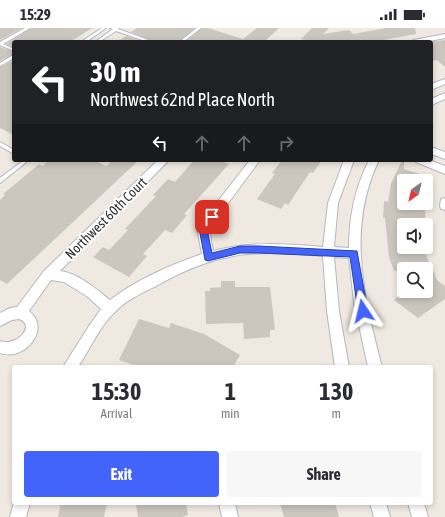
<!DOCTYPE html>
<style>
body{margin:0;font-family:"Asap Condensed",sans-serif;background:#f7f7f7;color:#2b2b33;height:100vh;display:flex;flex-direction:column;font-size:15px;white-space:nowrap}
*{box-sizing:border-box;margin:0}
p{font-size:13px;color:#7c7c81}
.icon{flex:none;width:22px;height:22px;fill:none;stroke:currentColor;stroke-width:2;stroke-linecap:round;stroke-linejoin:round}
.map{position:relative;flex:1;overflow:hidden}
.details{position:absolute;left:12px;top:337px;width:421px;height:140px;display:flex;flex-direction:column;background:#fff;border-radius:4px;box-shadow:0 2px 6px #0003}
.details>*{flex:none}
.hud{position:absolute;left:12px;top:12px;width:421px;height:122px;border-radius:4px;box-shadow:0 2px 6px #0003;background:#202124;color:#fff;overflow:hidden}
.needle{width:26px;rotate:214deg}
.tools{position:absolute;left:397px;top:146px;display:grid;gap:8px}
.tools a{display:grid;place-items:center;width:36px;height:36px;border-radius:4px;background:#fff;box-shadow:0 2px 6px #0003;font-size:20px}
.pin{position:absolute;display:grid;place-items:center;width:34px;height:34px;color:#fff;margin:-17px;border-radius:8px;box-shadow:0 2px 6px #0006}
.me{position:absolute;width:44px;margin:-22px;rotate:350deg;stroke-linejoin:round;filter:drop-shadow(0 0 3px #0008)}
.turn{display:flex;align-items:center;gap:14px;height:84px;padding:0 12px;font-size:18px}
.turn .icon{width:52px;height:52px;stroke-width:2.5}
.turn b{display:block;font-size:28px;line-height:34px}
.lanes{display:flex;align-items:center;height:38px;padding:0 12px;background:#0003;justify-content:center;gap:20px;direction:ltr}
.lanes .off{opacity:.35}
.eta{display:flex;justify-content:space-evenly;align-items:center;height:68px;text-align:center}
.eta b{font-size:24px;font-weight:700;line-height:28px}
.action{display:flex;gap:8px;margin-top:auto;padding:8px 12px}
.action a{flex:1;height:46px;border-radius:4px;background:#4264fb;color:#fff;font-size:16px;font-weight:700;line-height:46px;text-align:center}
.action a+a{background:#f7f7f7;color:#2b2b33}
.status{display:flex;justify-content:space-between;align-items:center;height:28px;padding:0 20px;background:#fff;direction:ltr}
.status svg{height:11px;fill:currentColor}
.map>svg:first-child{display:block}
</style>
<div class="status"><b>15:29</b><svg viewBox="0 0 49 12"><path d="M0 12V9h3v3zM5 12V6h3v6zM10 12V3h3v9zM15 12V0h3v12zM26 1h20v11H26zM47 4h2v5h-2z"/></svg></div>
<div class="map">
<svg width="445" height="489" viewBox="0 0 445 489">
<rect width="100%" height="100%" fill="#efe9e1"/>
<g fill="#cbc7bf">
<polygon points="0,0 22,0 0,12"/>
<polygon points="31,0 92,0 70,14 14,14 14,19 6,16"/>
<polygon points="137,0 195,0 178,14 155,14 131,4"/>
<polygon points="202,0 208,0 243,11 257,0 279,0 264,14 185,14"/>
<polygon points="312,0 329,0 323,6 349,2 353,6 386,0 415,0 416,6 373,14 312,14 301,11"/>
<polygon points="126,8 143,14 117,14"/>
<polygon points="445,12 445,39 437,32 431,33 431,14"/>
<polygon points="0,19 14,24 14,26 0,33"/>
<polygon points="14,32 14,107 0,100 0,39"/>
<polygon points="49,132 94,132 106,138 113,132 139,132 7,256 0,252 0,172 5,167 3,166 14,157 39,136 42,138"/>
<polygon points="194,132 218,132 229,136 184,186 187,187 172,205 165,202 156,212 143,226 147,228 129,249 93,229 103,219 109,222 128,202 125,201 156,168 153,167 168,151 175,154"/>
<polygon points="282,132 322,132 313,145 310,144 288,177 285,175 281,181 257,171 275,146 272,145"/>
<polygon points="402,132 404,132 404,141 433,150 432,153 404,153 404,175 424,175 423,182 425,182 425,197 404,194 404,223 424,222 437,252 445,258 445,271 418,290 394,272 403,263 426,263 426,241 404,241 404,242 394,243 389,229 385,190 383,190 384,173 388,174 391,156"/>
<polygon points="221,253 235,253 235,259 270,259 275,302 270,302 270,309 244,311 243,295 206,296 205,263 210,263 210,260 221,259"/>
<polygon points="139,291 169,300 171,295 204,306 240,327 233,339 140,339 119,332"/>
<polygon points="61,475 107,475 104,489 58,489"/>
<polygon points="136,475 186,475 188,487 182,489 138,489"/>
<polygon points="280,475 335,475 339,489 284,489"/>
</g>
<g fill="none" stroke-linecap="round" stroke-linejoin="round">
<defs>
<g id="lane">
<polygon points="25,0 30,0 3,16 14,21 14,23 0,17 0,14"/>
<polygon points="102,0 106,0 86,14 81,14"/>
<polygon points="110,0 119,0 118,1 154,14 148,14 116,3 99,14 95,14 113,1"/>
<polygon points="197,0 201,0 183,14 179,14"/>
<polygon points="13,27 14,27 14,30 0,38 0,35"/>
<polygon points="0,114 14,122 14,126 0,118"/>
<polygon points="24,132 29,132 0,155 0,150"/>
</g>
<g id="street">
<polygon points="445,6 445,10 425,14 410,14 414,12"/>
<polygon points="445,51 445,56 431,62 431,56"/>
<polygon points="445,65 445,71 431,77 431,71"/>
<polygon points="431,119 445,124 445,131 431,126"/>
<path d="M158,132H169L60,243C78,245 96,261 110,272C136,252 170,237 202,226L197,200L250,132H260L209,201L213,223C249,213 286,216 323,219L328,175L344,132H354L338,175L334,219L349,220C349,188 355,160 369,132H379C346,200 364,270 382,339H368L354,274L349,230L334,229L339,283L349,339H335L327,283L323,228C292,226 259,222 229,229C203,234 179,245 156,258C142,265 126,272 115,284C99,299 90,321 78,339H63L89,298L101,281L88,269L64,254L51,252L29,283C52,301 24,334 0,325V313C16,319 37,298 19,291L12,292L0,298V285L10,280L17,279L44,243Z"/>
<polygon points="414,132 429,132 445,138 445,146 416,134"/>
<polygon points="445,170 445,182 441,181 440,178 441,171"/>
<polygon points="14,474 30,475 26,489 10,489"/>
<polygon points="219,475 235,475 238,489 222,489"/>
<polygon points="370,475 386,475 390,489 374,489"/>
<polygon points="408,475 424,475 428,489 412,489"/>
</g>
</defs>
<use href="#lane" stroke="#b4b7c1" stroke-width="2"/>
<use href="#street" stroke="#b4b7c1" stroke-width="2"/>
<use href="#lane" fill="#fff" fill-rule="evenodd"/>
<use href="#street" fill="#fff" fill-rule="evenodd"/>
</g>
<polygon fill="#4264fb" stroke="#2b41a3" points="209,186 212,186 216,189 207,201 212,225 240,218 259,218 357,223 368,283 366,286 363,287 359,286 358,283 350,229 259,225 240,225 208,233 205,232 199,200"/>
<g text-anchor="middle" stroke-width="4" stroke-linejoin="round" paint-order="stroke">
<g font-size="14" fill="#2e2e2e" stroke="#fff">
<text transform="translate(106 190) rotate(-45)" y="5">Northwest 60th Court</text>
</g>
</g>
</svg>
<div class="tools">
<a><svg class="needle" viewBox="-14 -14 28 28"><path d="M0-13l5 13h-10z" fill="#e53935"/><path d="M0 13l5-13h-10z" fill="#7c7c81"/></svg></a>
<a><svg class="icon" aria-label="sound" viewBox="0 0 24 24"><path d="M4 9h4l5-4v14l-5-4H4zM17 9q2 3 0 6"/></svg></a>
<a><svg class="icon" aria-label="search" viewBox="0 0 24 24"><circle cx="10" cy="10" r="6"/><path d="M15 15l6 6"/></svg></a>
</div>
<div class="pin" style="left:212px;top:189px;background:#d93025"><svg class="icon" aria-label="arrive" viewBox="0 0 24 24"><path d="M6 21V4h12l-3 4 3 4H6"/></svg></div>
<svg class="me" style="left:363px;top:283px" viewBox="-20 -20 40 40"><path d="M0-17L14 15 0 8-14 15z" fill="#4264fb" stroke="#fff" stroke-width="4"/></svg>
<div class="hud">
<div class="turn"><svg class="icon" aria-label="left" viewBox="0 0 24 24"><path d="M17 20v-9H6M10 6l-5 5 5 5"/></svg><div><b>30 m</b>Northwest 62nd Place North</div></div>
<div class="lanes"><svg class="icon" aria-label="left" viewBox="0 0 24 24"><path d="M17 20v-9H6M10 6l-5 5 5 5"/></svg><svg class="icon off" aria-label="ahead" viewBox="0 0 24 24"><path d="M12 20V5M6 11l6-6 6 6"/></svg><svg class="icon off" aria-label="ahead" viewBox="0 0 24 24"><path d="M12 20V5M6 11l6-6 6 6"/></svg><svg class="icon off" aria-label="right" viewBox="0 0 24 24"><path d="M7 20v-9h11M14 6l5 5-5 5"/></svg></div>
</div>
<section class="details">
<div class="eta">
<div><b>15:30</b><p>Arrival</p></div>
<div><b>1</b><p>min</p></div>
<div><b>130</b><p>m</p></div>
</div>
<div class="action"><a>Exit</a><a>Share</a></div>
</section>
</div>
